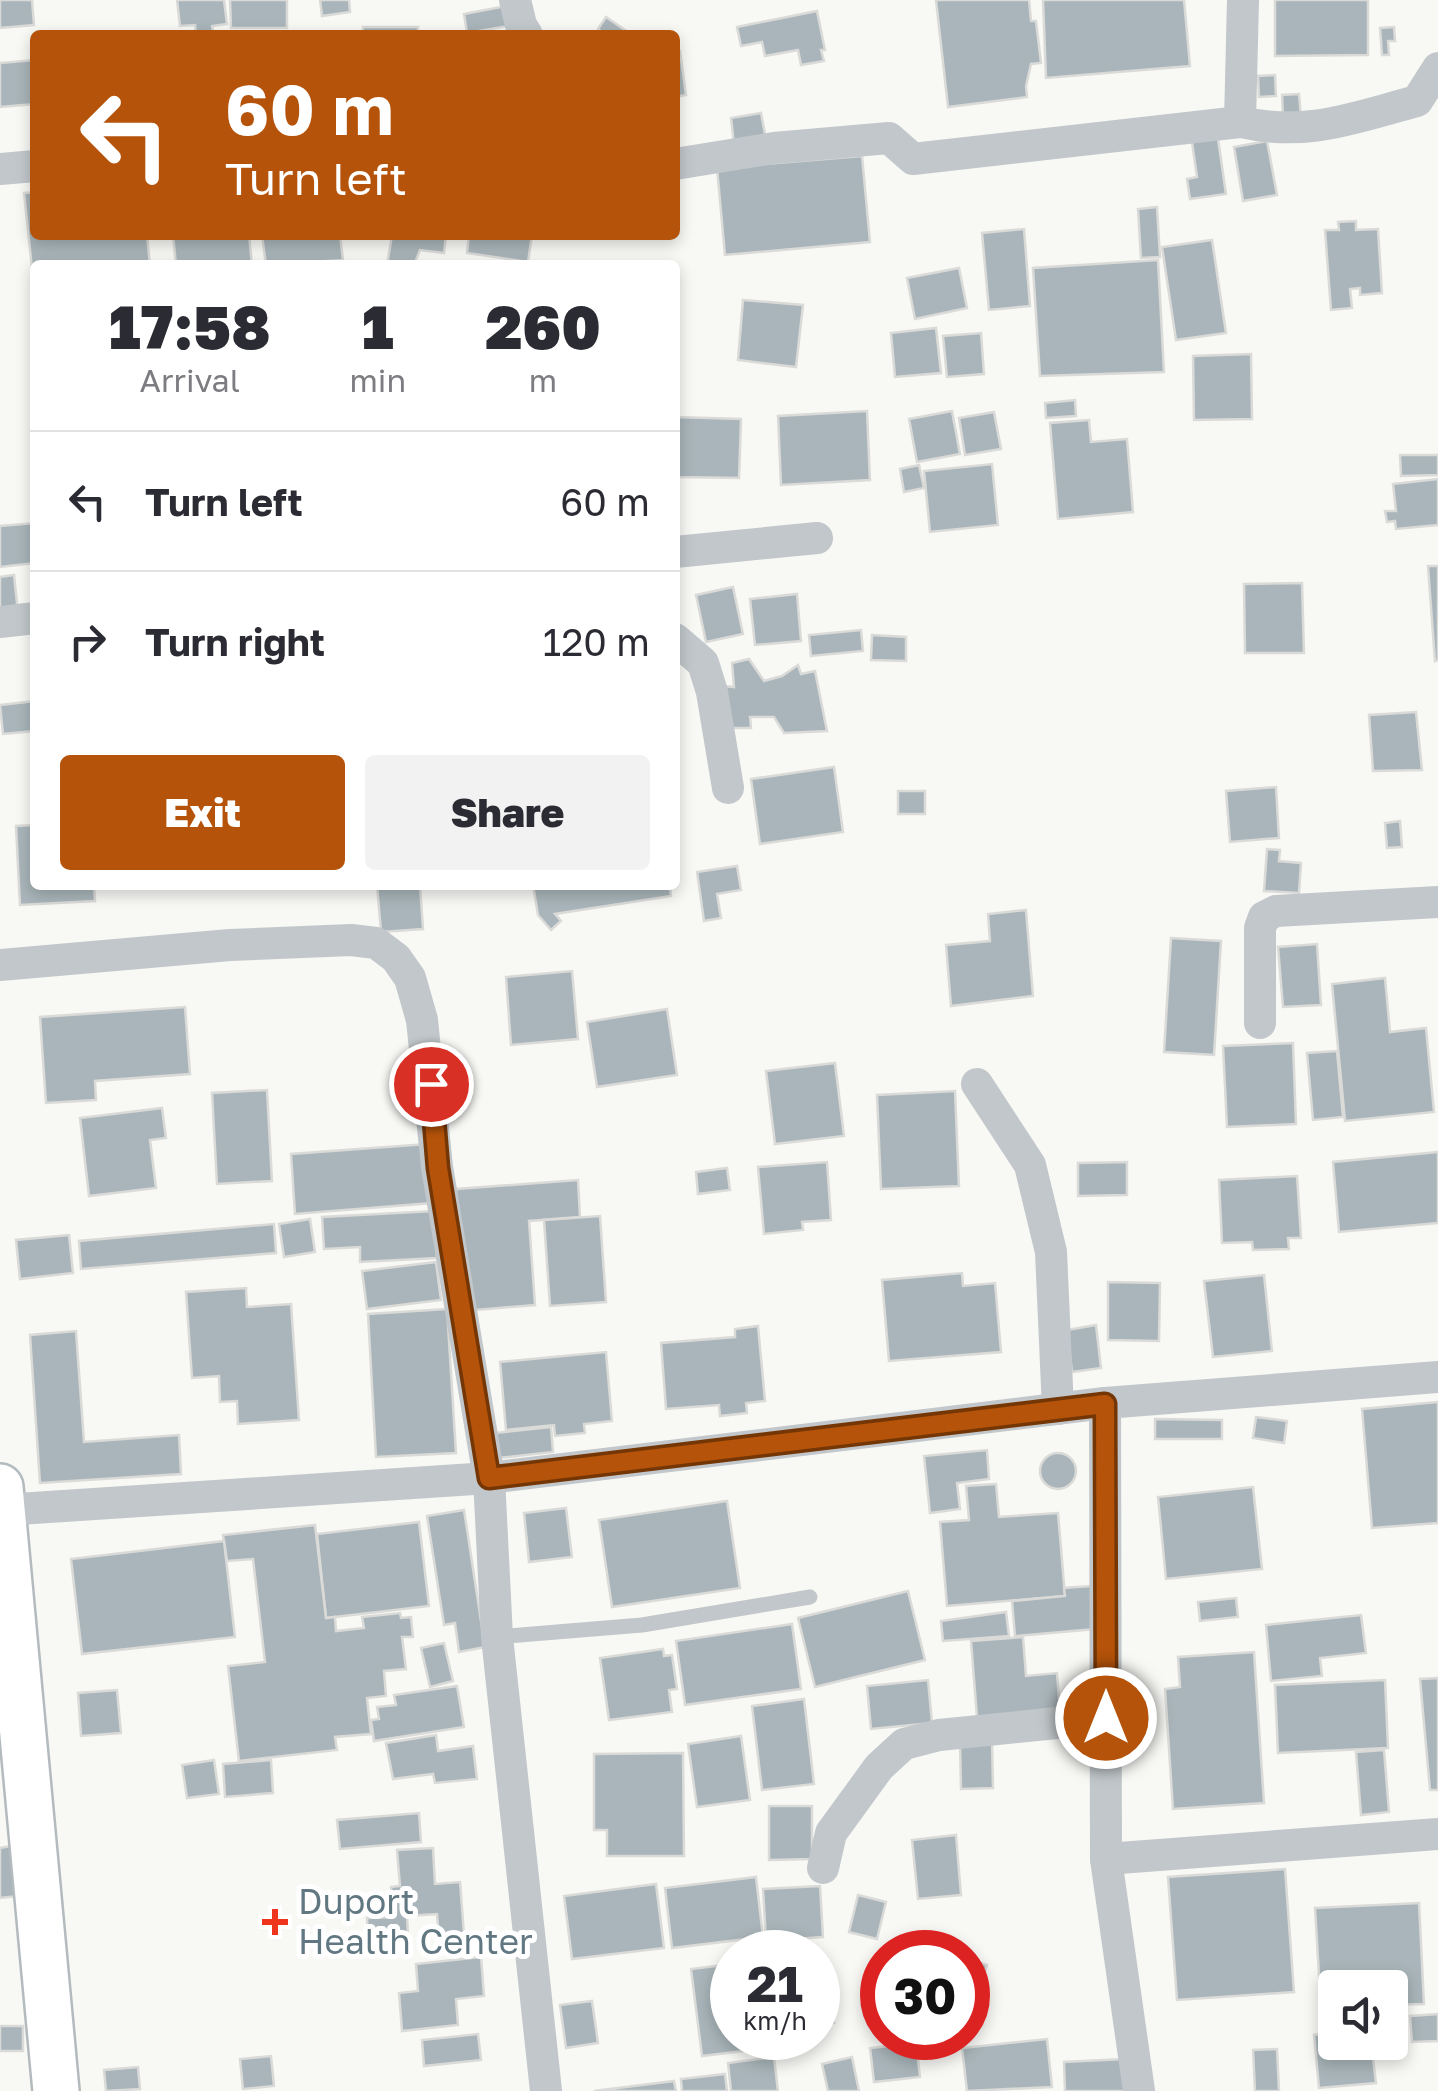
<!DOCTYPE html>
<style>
body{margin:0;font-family:"Golos Text",sans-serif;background:#f2f2f3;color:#2b2b33;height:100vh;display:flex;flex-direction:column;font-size:38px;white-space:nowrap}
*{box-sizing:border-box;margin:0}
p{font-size:32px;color:#7c7c81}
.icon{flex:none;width:55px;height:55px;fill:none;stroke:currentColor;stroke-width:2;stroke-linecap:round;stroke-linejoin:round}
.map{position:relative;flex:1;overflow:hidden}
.sheet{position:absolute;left:30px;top:260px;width:650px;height:630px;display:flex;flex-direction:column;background:#fff;border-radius:10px;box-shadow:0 5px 15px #0003}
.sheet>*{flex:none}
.banner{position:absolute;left:30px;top:30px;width:650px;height:210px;border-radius:10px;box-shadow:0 5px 15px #0003;background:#b45309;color:#fff;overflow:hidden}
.fabs{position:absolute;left:1318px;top:1970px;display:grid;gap:20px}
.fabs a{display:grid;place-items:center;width:90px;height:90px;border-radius:10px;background:#fff;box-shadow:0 5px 15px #0003;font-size:50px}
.speed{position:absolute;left:710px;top:1930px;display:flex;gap:20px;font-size:50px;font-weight:700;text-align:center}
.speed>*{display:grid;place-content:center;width:130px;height:130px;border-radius:50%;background:#fff;box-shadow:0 5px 15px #0003;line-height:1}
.speed small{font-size:25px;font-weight:400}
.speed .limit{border:15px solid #d22;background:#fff;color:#111}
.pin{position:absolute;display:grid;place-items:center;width:85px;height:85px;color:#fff;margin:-42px;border:5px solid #fff;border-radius:50%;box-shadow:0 2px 10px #0007}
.me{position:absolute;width:110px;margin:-55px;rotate:0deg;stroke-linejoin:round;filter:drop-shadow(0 0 8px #0008)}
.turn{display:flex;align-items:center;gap:35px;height:210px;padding:0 30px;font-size:45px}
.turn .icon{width:130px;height:130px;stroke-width:2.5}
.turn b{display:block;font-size:70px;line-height:85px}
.eta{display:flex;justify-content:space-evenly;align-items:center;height:170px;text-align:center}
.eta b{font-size:60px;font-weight:800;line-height:70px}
.primary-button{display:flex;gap:20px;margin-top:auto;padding:20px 30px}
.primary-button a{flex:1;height:115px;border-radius:10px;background:#b45309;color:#fff;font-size:40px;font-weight:800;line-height:115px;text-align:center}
.primary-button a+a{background:#f2f2f3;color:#2b2b33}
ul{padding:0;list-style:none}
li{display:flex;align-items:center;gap:30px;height:140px;padding:0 30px;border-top:2px solid #e1e1e2}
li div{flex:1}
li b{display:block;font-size:38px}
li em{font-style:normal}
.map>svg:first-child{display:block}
</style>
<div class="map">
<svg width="1438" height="2091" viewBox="0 0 1438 2091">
<rect width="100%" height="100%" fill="#f8f8f5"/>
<g fill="#a9b5ba" stroke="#dadad8" stroke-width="2.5">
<polygon points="0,0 32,0 34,25 0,28"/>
<polygon points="177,0 224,0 227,24 212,26 213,32 196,34 195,25 180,26"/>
<polygon points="230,0 287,0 287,28 231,28"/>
<polygon points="320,0 349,0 350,12 322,16"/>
<polygon points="936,0 1029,0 1031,21 1036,21 1041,63 1031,64 1026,86 1027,97 948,107"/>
<polygon points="1043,0 1184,0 1190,66 1046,78"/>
<polygon points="1275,0 1368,0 1368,55 1275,56"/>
<polygon points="511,5 514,25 467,33 464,14"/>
<polygon points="817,11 825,50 821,50 824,61 801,65 798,50 765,56 762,42 741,46 737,27"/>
<polygon points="606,17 625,30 621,35 606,35 598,29"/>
<polygon points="363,27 418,27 418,35 362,35"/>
<polygon points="1394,27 1395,41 1388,41 1389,55 1382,55 1380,28"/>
<polygon points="675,51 680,51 686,95 675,97"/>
<polygon points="35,60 35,104 0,107 0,63"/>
<polygon points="1275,75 1276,96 1259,97 1258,76"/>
<polygon points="1299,94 1301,117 1283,118 1282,95"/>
<polygon points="761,113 766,139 734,144 731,118"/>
<polygon points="1217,132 1226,194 1190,199 1187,179 1197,177 1191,135"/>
<polygon points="1267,141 1277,195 1243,201 1234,147"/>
<polygon points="862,156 870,242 725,255 717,168"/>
<polygon points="35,192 35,235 147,235 150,265 35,265 34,288 24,193"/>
<polygon points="1157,207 1160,257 1141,258 1138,209"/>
<polygon points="1356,221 1356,230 1378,229 1382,293 1360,295 1360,288 1350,289 1352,308 1331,310 1325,230 1339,230 1338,222"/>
<polygon points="1024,229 1030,306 989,310 982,233"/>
<polygon points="173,235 249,235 252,265 176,265"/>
<polygon points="262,235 340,235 343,260 266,265"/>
<polygon points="392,235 446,235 444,253 420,250 414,265 387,265"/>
<polygon points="469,235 532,235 528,262 467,253"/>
<polygon points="1212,240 1226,333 1176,340 1162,247"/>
<polygon points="1158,260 1164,372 1040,376 1033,268"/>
<polygon points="959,268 967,308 915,319 907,278"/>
<polygon points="743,300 803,305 796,367 738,360"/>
<polygon points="936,328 941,373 895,377 891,333"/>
<polygon points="981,333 984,374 947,377 943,336"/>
<polygon points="1251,354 1252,419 1194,420 1193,356"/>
<polygon points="1075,400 1076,416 1046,418 1045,403"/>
<polygon points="867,411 870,480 781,485 778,416"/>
<polygon points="952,411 960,454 917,462 909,419"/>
<polygon points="994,412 1001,449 965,455 959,418"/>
<polygon points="675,417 741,419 739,478 675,477"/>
<polygon points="1089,420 1091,442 1127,439 1133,512 1058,519 1050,423"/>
<polygon points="1400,455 1438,455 1438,475 1401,476"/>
<polygon points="992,464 998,525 930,532 924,471"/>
<polygon points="919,465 924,488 904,492 900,469"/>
<polygon points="1438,479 1438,525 1396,529 1395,521 1387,522 1385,511 1396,511 1393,484"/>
<polygon points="35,523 35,563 0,567 0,526"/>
<polygon points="1428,566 1438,566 1438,660 1435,661"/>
<polygon points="14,575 18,613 0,615 0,577"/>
<polygon points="1302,583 1304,653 1245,653 1244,584"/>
<polygon points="733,587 743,634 706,642 696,595"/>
<polygon points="797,594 801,641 755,645 750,599"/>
<polygon points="861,630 863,651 811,656 809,635"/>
<polygon points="872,635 906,637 906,661 871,660"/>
<polygon points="749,659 764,681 782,676 798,665 801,674 815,671 827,731 784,733 774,717 750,717 751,728 728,728 723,686 734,687 732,663"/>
<polygon points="35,701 35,731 3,734 0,705"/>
<polygon points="1416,712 1422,770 1373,771 1369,715"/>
<polygon points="834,767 843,832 760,844 751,779"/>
<polygon points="1276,787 1279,838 1230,842 1226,791"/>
<rect x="898" y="791" width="27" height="23"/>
<polygon points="1400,821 1402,847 1387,848 1385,823"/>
<polygon points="35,825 35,885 94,885 95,901 20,905 16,826"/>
<polygon points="1267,849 1280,850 1279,861 1301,863 1299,893 1264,891"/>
<polygon points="737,866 741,890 717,894 721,918 704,921 697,872"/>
<polygon points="377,885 420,885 423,929 381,932"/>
<polygon points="533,885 670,885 671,896 555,914 561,921 551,930 538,915"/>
<polygon points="1026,910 1033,996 951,1006 946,945 990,941 988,914"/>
<polygon points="1171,938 1221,941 1214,1055 1164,1052"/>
<polygon points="1317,944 1321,1005 1283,1007 1278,947"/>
<polygon points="572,971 578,1039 511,1045 506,977"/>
<polygon points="1385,978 1390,1032 1426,1028 1434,1112 1345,1121 1332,984"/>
<polygon points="185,1007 190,1074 95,1081 96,1100 46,1103 40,1017"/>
<polygon points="667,1009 677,1075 597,1087 587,1022"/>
<polygon points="1293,1043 1296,1124 1227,1127 1223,1046"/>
<polygon points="1337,1051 1343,1117 1313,1120 1307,1053"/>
<polygon points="835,1063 844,1136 775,1144 766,1071"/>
<polygon points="267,1090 272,1181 217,1184 212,1093"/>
<polygon points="955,1091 959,1186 881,1189 877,1095"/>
<polygon points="162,1108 166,1138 150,1140 156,1188 89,1196 80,1118"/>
<polygon points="427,1144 432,1203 295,1214 291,1154"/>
<polygon points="1438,1152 1438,1223 1339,1232 1333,1162"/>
<polygon points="827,1162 831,1220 802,1222 803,1230 764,1234 758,1167"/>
<polygon points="1127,1162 1127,1195 1078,1196 1078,1163"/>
<polygon points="727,1168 730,1190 698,1194 696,1172"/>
<polygon points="1297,1176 1301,1238 1288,1238 1289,1249 1253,1250 1252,1242 1222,1243 1219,1180"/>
<polygon points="578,1180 580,1217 529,1221 535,1305 464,1311 456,1189"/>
<polygon points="434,1211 437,1258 360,1262 360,1247 324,1249 322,1217"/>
<polygon points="600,1216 606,1302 550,1306 544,1220"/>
<polygon points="310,1219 315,1252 284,1257 279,1224"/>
<polygon points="274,1224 276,1253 81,1269 79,1241"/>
<polygon points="69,1235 73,1273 20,1279 16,1240"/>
<polygon points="436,1262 441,1300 367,1309 362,1271"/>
<polygon points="962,1273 963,1286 995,1283 1001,1352 889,1361 882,1280"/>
<polygon points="1264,1275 1272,1351 1213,1357 1204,1281"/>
<polygon points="1108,1282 1160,1283 1159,1341 1108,1340"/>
<polygon points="246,1288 247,1307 291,1304 299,1420 238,1424 237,1401 220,1402 219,1376 192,1378 186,1292"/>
<polygon points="447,1309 456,1453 376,1457 368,1314"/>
<polygon points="1096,1325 1101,1368 1072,1372 1067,1330"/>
<polygon points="758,1326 765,1401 746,1403 747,1413 720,1416 719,1405 666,1409 661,1343 735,1337 735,1329"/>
<polygon points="76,1331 84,1442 179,1435 181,1474 40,1483 30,1335"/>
<polygon points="606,1352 612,1421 584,1424 585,1433 555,1436 554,1425 506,1430 500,1362"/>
<polygon points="1438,1402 1438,1523 1372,1528 1362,1409"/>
<polygon points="1256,1417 1287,1421 1284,1443 1253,1438"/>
<polygon points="1155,1419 1222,1420 1222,1439 1155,1439"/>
<polygon points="551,1427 553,1452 498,1458 495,1433"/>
<polygon points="987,1450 989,1479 957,1483 960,1509 930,1513 924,1456"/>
<circle cx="1058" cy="1471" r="18"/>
<polygon points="996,1484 999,1517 1058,1513 1065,1596 947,1606 940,1522 969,1520 966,1486"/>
<polygon points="1253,1487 1262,1569 1166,1579 1158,1497"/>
<polygon points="727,1501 740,1588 612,1607 599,1520"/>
<polygon points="566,1508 572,1557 529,1562 524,1513"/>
<polygon points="464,1510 485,1647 459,1652 455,1623 444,1625 427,1516"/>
<polygon points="419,1522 429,1606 326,1618 317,1534"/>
<polygon points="315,1525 326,1618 335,1617 336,1631 364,1628 362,1617 400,1613 401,1618 411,1617 413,1637 402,1637 406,1669 384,1671 386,1696 367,1698 371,1734 335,1737 337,1750 239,1761 228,1666 265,1662 253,1559 227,1561 223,1535"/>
<polygon points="224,1541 235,1637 82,1654 71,1559"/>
<polygon points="1091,1586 1095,1629 1015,1636 1012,1601 1065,1596 1064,1588"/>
<polygon points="908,1591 925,1660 815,1687 798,1618"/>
<polygon points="1236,1598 1238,1617 1200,1621 1198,1602"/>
<polygon points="1006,1612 1009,1636 943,1641 941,1621"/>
<polygon points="1361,1615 1366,1653 1320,1658 1322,1676 1271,1681 1266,1625"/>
<polygon points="792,1624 801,1689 685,1705 676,1641"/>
<polygon points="1023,1637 1026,1676 1057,1673 1060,1711 977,1717 971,1641"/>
<polygon points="444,1643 453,1681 430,1687 421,1648"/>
<polygon points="663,1649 664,1656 672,1655 677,1689 669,1690 672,1712 609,1720 600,1658"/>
<polygon points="1254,1652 1264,1803 1173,1809 1165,1689 1180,1687 1178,1657"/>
<polygon points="1438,1678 1438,1790 1430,1790 1420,1679"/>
<polygon points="928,1680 932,1723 871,1729 867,1686"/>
<polygon points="1385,1680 1388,1748 1278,1753 1275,1685"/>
<polygon points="457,1686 464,1727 374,1741 371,1720 379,1719 377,1707 396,1705 394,1695"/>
<polygon points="117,1690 121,1733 81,1736 78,1693"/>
<polygon points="804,1699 814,1784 762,1790 752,1706"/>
<polygon points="436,1735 438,1751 473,1746 477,1779 435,1783 433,1774 393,1779 386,1743"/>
<polygon points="741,1736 750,1800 697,1807 688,1744"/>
<polygon points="992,1742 993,1788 961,1789 960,1743"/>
<polygon points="1384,1750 1389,1812 1361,1815 1356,1752"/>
<polygon points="683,1753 684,1856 607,1856 607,1830 594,1830 594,1754"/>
<polygon points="214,1760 219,1794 187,1798 182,1765"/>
<polygon points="271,1760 273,1793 225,1797 223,1764"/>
<polygon points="769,1806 812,1806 812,1859 769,1860"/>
<polygon points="419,1813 421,1842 340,1849 337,1820"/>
<polygon points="956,1835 961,1895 918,1899 912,1840"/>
<polygon points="11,1846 18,1896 0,1898 0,1848"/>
<polygon points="433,1848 435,1884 460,1882 464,1935 439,1937 437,1914 407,1916 409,1952 369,1954 367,1918 393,1917 391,1887 400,1886 397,1850"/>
<polygon points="1285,1869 1294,1992 1177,2000 1168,1877"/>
<polygon points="756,1877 763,1937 672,1948 665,1888"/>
<polygon points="656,1884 664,1948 572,1959 564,1896"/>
<polygon points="820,1886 823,1937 766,1941 763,1889"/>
<polygon points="858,1895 886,1902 877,1939 849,1932"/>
<polygon points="1419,1903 1424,2004 1390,2005 1390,1988 1335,1988 1335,2008 1321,2009 1315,1908"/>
<polygon points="481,1957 484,1996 456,1999 458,2025 402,2031 399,1993 418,1991 416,1964"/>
<polygon points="968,1959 987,1965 975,2003 968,2000"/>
<polygon points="732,1964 732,2038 767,2038 768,2048 702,2056 691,1969"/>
<polygon points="818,1974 822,1974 823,1982 829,1981 834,2023 818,2025"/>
<polygon points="592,2001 598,2043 566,2048 560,2005"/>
<polygon points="1438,2014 1438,2041 1412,2042 1410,2016"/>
<rect x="0" y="2026" width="23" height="25"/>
<polygon points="1335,2033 1335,2042 1371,2042 1376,2083 1319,2088 1314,2035"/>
<polygon points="478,2034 481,2060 424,2066 422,2040"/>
<polygon points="1047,2039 1052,2087 967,2091 962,2048"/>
<polygon points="916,2043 920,2077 874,2082 870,2048"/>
<polygon points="1277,2049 1279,2091 1255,2091 1253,2050"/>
<polygon points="271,2056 274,2086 243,2089 240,2059"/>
<polygon points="774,2057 778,2091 731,2091 728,2063"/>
<polygon points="852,2057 859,2091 828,2091 822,2064"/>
<polygon points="1124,2059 1126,2091 1065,2091 1064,2062"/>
<polygon points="138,2067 140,2089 106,2091 104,2070"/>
<polygon points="725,2074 727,2091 682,2091 681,2079"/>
<polygon points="674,2081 676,2091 594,2091"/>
</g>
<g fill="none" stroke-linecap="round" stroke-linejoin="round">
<defs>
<polyline id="secondary" points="0,1487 56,2091"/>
</defs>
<use href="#secondary" stroke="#b3bbbf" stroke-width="50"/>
<polyline stroke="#c1c7ca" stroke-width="15" points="497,1637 642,1625 810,1597"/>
<g stroke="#c1c7ca" stroke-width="32">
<polyline points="515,0 521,25 527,35"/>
<polyline points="1240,122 1243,0"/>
<path d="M675,164L774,148L889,138L913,159L1240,122C1308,137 1352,118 1417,101L1438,68"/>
<polyline points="0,169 35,166"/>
<polyline points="675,552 817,538"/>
<polyline points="0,622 35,618"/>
<polyline points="675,639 703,663 712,692 728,788"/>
<polyline points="0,965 230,945 351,940 376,943 396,958 410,978 422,1020 437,1167 489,1478 497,1637 546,2091"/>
<polyline points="1260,1023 1260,928 1264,917 1276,911 1438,902"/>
<polyline points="977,1084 1030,1165 1051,1252 1058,1409"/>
<polyline points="3,1510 489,1478 1105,1403"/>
<polyline points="1106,1859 1438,1834"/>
<polyline points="823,1868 831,1833 879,1767 904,1744 939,1735 1106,1718"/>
<polyline points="1139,2091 1106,1859 1105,1403 1438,1377"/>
</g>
<use href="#secondary" stroke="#fff" stroke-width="45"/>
</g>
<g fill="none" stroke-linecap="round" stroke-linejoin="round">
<defs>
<polyline id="route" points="431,1084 438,1168 489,1478 1105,1404 1106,1718"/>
</defs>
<use href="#route" stroke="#753606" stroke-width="25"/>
<use href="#route" stroke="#b45309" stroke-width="18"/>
</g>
<path fill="#f0351e" stroke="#fff" stroke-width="4" d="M270 1907h10v10h10v10h-10v10h-10v-10h-10v-10h10z"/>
<g text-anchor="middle" stroke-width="10" stroke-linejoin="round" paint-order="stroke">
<g font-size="35" fill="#617883" stroke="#fff" text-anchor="start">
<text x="298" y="1914">Duport<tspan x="298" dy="40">Health Center</tspan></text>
</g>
</g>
</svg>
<div class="fabs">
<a><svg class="icon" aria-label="sound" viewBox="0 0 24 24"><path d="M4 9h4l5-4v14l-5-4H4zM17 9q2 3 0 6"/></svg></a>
</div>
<div class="speed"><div>21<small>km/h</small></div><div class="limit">30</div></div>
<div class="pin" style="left:431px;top:1084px;background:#d93025"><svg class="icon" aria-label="arrive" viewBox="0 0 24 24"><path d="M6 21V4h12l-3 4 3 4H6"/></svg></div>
<svg class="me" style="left:1106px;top:1718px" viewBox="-20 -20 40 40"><circle r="17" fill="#b45309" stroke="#fff" stroke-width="3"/><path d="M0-11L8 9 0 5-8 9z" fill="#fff"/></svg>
<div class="banner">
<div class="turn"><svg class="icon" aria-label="left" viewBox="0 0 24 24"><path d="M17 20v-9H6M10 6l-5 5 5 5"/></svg><div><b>60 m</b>Turn left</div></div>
</div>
<section class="sheet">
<div class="eta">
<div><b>17:58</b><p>Arrival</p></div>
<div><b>1</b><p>min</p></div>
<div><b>260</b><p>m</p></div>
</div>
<ul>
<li><svg class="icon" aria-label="left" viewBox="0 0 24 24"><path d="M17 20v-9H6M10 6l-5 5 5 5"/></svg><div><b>Turn left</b></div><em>60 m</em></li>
<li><svg class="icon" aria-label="right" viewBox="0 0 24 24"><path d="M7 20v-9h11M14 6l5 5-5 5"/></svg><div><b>Turn right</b></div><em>120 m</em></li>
</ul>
<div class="primary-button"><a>Exit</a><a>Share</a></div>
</section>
</div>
